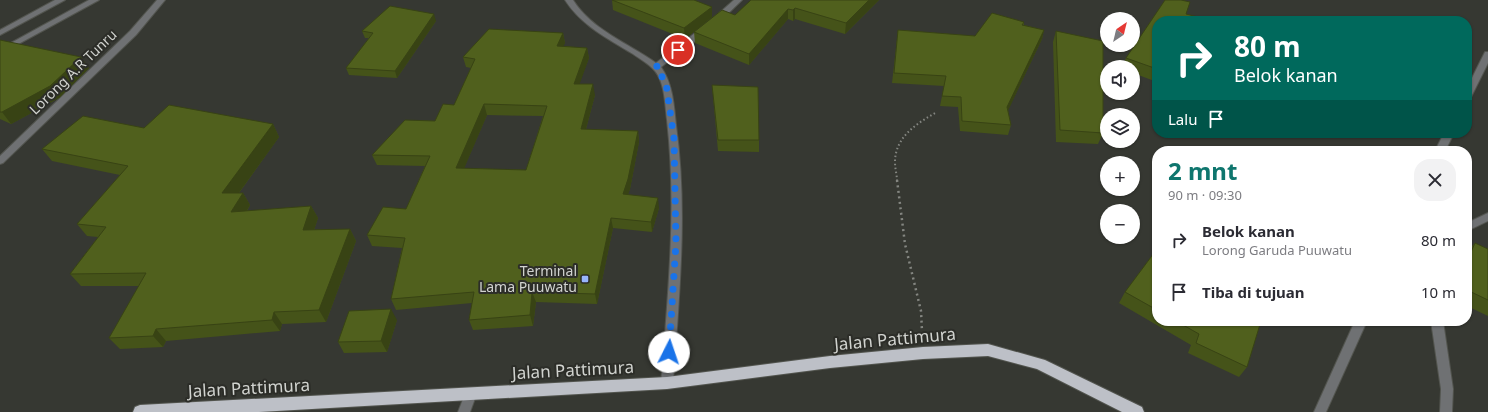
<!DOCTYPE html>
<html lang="id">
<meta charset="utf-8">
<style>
body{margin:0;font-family:"Noto Sans",sans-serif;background:#f2f2f3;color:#2b2b33;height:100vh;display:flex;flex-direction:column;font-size:15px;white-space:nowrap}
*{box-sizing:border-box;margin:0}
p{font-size:13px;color:#7c7c81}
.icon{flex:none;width:22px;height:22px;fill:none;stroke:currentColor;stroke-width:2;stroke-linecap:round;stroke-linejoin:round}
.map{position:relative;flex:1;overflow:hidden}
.details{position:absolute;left:1152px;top:146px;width:320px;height:180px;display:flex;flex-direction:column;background:#fff;border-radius:16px;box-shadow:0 1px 3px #0004}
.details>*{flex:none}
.banner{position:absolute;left:1152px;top:16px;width:320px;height:122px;border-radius:16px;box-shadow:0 1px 3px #0004;background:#00695c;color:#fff;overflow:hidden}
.needle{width:26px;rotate:35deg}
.tools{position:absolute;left:1100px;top:12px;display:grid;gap:8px}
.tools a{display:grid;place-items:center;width:40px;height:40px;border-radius:50%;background:#fff;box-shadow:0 1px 3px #0004;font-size:20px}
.pin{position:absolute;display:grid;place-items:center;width:34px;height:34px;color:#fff;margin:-17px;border:2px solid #fff;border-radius:50%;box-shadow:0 1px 4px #0007}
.me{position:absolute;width:44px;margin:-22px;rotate:4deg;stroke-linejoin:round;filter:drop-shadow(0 0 3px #0008)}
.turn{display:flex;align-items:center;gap:14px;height:84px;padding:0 16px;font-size:18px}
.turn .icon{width:52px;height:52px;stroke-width:2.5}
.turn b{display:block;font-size:28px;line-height:34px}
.then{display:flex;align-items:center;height:38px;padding:0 16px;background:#0003;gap:8px;font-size:15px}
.round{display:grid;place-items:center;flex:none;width:42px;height:42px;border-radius:16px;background:#f2f2f3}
.summary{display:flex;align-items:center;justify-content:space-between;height:68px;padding:0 16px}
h1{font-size:24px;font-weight:700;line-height:30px;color:#0f766e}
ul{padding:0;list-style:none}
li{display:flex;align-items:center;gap:12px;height:52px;padding:0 16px}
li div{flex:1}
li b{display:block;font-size:15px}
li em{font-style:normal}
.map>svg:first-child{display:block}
</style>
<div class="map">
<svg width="1488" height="412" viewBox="0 0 1488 412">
<rect width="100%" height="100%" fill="#363832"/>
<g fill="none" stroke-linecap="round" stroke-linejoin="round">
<defs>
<g id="minor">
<polygon points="55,0 65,0 0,35 0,30"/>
<polygon points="89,0 99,0 0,54 0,49"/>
<polygon points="157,0 165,0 136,35 3,163 0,164 0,156 130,31"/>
<path d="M565,0H573C592,30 628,43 656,63L708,23L734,0H742L714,27L661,67C673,84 674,106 676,125C688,211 679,297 673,383L671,387L667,388L663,387L661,383C668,295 677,208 667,120C665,105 665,83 655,71C649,64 640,59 633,54C607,38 582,26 565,0Z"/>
<polygon points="1485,52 1488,52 1488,63 1471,97 1467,100 1467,88"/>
<polygon points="1444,133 1454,133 1445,151 1435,151"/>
<polygon points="1488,213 1488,221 1467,231 1467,223"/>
<polygon points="1355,321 1367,321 1326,412 1314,412"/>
<polygon points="1431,321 1443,321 1453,389 1452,412 1440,412 1441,389"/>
<polygon points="471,388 475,389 477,393 470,412 458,412 467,389"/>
</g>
<polygon id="highway" points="988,344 1045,360 1142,407 1144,412 1122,412 1037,369 988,356 923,359 830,368 667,389 259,412 133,412 135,407 140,405 667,377 830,356 923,347"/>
</defs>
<use href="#minor" stroke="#52544e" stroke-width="2"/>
<use href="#highway" stroke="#52544e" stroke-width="2"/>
<path stroke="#848681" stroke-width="2" stroke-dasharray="1.5 2.5" stroke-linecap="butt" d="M897,181C897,175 895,169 895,162C895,137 917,123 937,112"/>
<polyline stroke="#848681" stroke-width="2.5" stroke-dasharray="2 3.5" stroke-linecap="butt" points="897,180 905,244 921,311 922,331"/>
<use href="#minor" fill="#6f7173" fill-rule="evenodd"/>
<use href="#highway" fill="#bdc0c7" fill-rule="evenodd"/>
</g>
<g fill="#455319" fill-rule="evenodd">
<polygon points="612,0 712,7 712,17 685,39 613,10"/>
<polygon points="751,0 879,0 845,34 795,19 793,21 788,19 749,65 695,43 694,32 735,15"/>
<polygon points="436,21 397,78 349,75 346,68 369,38 365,38 362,31"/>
<polygon points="1157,21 1157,82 1133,73 1133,67 1122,67 1126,58"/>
<polygon points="1024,22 1024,25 1044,30 1042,39 1008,110 1011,125 1008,135 960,131 958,107 940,106 944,86 892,83 898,30 975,36"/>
<polygon points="1056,31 1103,133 1098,144 1056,142 1053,42"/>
<path d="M563,33L565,43L563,46L587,48L589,58L579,84L595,95L586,129L638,131L639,142L630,189L628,194L659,208L652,232L613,228L597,304L536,302L533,326L473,330L469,320L472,303L396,310L391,299L402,248L372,246L367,235L406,209L425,166L377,165L372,155L435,121L454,105L471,68L466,67L463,57ZM487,115L543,116L526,170L464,168Z"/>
<polygon points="0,40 89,68 59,98 11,124 0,119"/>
<polygon points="712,85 759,140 759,152 718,151"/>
<polygon points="273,124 279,137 239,193 243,193 250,205 247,211 311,206 318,218 314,230 350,229 356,241 326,322 282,324 280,331 166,341 163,347 120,349 109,338 139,286 81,286 70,274 98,237 87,236 77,224 120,175 52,161 42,149 144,128"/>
<polygon points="1475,243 1488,249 1488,316 1467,306 1467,251"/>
<polygon points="1157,249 1157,321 1261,321 1247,367 1239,377 1188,353 1191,345 1119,303 1125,292"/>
<polygon points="397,320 387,352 344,353 338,342"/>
</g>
<g fill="#384314">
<polygon points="869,0 879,0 845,34 846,23"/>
<polygon points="712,7 712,17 685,39 684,28"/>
<polygon points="795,8 795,19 793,21 793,10"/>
<polygon points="788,9 788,19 749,65 749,54"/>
<polygon points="434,14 436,21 397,78 395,71"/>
<polygon points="1044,30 1042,39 1005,117 1007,107"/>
<polygon points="563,33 565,43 559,56 557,46"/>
<polygon points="587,48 589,58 576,94 574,84"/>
<polygon points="81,57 89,68 59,98 11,124 2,112"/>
<polygon points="593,84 595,95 583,140 581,129"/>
<polygon points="484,104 487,115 460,178 456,168"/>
<polygon points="273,124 279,137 230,205 222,193"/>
<polygon points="638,131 639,142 630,189 625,204 623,194"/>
<polygon points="243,193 250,205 239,224 231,212"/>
<polygon points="658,198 659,208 652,232 651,222"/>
<polygon points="311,206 318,218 310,242 303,230"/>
<polygon points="611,218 613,228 597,304 595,294"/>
<polygon points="350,229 356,241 326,322 319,310"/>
<polygon points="532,292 536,302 533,326 530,315"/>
<polygon points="391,309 397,320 387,352 381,341"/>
<polygon points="274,312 282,324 280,331 272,320"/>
<polygon points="156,329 166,341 163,347 153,336"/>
</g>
<g fill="#50601d" stroke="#384314" fill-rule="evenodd">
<polygon points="612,0 694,0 712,7 684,28"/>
<polygon points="751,0 869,0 846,23 795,8 793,10 788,9 749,54 694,32 722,10 735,15"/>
<polygon points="1165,0 1181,0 1190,2 1186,14 1202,18 1201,21 1157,21 1157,69 1126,58"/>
<polygon points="390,6 434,14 395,71 346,68 373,33 362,31"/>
<polygon points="992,13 1024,22 1022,25 1044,30 1007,107 1011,125 962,121 961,97 942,96 946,76 894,73 898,30 975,36"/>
<path d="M489,29L563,33L557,46L587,48L574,84H593L581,129L638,131L628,179L623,194L658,198L651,222L611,218L595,294L532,292L530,315L469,320L474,292L391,299L405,238L367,235L383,207L406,209L430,156L372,155L405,120L435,121L443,104L454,105L475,59L463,57ZM484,104L547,106L526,170L456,168Z"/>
<polygon points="1056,31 1103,41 1103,133 1060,130"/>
<polygon points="0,40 81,57 50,86 2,112 0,112"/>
<polygon points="712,85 758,87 759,140 718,140"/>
<polygon points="169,105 273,124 222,193 243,193 231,212 311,206 303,230 350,229 319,310 274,312 272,320 156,329 153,336 109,338 146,273 70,274 106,227 77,224 128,166 42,149 83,116 144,128"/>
<polygon points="1475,243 1488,249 1488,300 1467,290 1467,261"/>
<polygon points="1157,249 1157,310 1125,292"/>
<polygon points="391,309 381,341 338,342 349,311"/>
<polygon points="1176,321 1261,321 1247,367 1196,343 1199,334"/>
</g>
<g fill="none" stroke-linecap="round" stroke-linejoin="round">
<polyline stroke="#1a73e8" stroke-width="7" stroke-dasharray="0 12.6" points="669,352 676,243 674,139 666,83 656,67 678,50"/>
</g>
<rect fill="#98b5fd" stroke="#2c2d28" stroke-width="1.5" x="581" y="275" width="8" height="8" rx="2"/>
<g text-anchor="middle" stroke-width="4" stroke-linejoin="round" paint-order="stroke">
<g font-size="14" fill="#d1d3cf" stroke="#2c2d28">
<text transform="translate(73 72) rotate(-44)" y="5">Lorong A.R Tunru</text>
</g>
<g font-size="14" fill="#d1d3cf" stroke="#2c2d28" text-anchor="end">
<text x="577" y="276">Terminal<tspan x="577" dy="16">Lama Puuwatu</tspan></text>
</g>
<g font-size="17" fill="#d1d3cf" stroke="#2c2d28">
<text transform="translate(895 339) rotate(-5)" y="6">Jalan Pattimura</text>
<text transform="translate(573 370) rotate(-3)" y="6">Jalan Pattimura</text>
<text transform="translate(249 388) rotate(-3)" y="6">Jalan Pattimura</text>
</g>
</g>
</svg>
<div class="tools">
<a><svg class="needle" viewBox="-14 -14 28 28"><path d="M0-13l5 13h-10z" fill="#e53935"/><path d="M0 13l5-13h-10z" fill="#7c7c81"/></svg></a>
<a><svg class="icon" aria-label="sound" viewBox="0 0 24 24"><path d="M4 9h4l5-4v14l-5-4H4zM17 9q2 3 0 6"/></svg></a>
<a><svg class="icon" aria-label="layers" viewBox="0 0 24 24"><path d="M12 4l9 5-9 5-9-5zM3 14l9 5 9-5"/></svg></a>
<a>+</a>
<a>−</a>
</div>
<div class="pin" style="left:678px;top:50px;background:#d93025"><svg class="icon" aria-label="arrive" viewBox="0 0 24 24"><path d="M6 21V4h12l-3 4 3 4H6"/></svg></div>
<svg class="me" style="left:669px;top:352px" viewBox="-20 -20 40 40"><circle r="19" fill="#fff"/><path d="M0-13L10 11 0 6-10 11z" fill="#1a73e8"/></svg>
<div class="banner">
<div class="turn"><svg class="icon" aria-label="right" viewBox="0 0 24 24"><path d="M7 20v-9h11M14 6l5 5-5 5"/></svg><div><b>80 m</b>Belok kanan</div></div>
<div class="then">Lalu<svg class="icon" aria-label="arrive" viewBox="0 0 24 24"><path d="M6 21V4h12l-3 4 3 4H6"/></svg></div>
</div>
<section class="details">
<div class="summary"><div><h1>2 mnt</h1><p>90 m · 09:30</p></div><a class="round"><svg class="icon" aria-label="close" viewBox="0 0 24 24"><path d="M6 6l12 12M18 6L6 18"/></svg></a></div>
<ul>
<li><svg class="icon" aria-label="right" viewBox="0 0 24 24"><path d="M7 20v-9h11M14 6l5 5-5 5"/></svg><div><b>Belok kanan</b><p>Lorong Garuda Puuwatu</p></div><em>80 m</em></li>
<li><svg class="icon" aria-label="arrive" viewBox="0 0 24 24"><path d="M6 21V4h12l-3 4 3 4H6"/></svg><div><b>Tiba di tujuan</b></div><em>10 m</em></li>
</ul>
</section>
</div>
